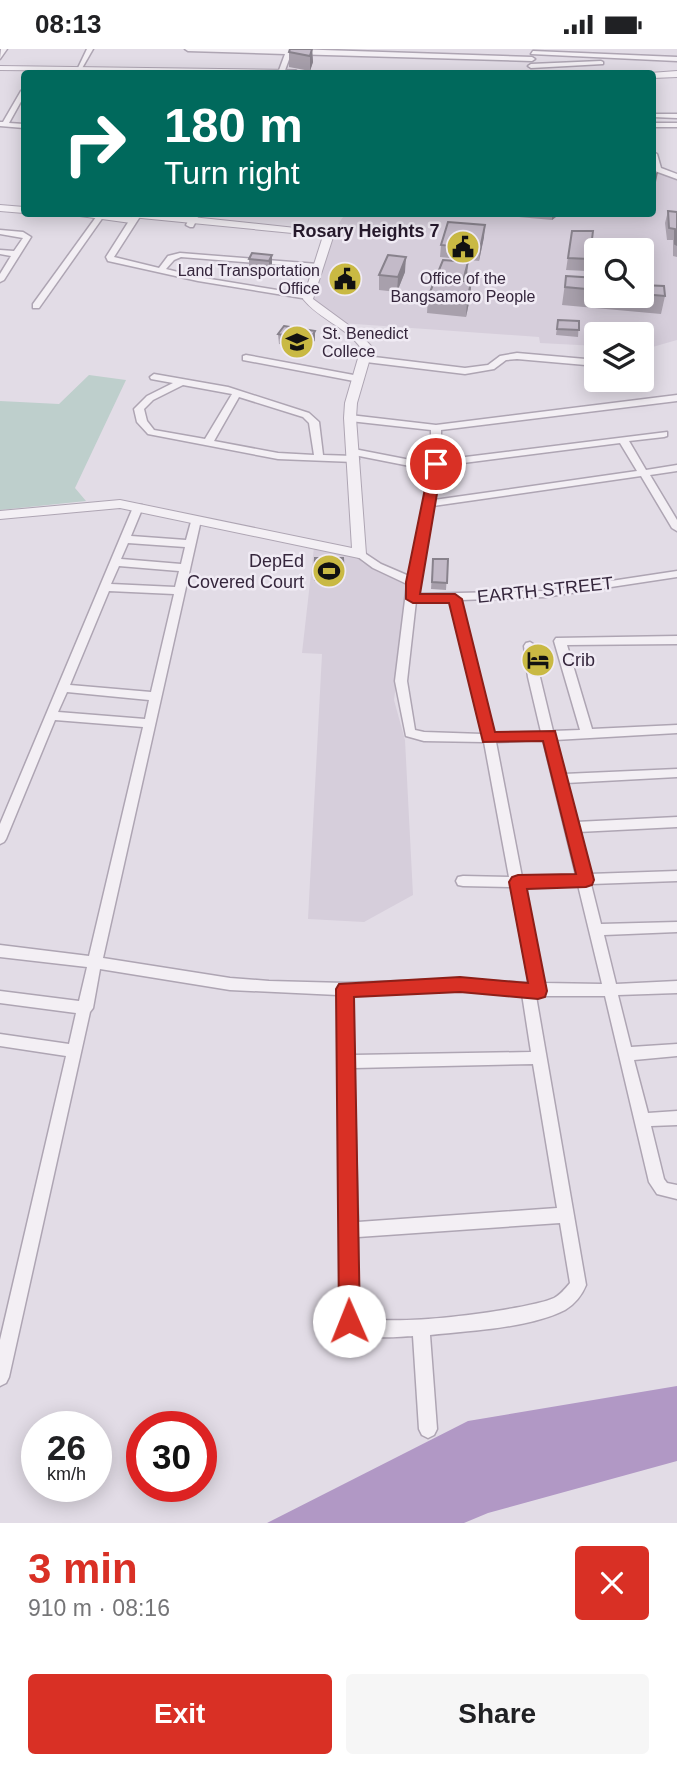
<!DOCTYPE html>
<meta charset="utf-8">
<style>
body{margin:0;font-family:Arial,sans-serif;background:#f6f6f6;color:#202124;height:100vh;display:flex;flex-direction:column;font-size:26px;white-space:nowrap}
*{box-sizing:border-box;margin:0}
p{font-size:23px;color:#757577}
.icon{flex:none;width:38px;height:38px;fill:none;stroke:currentColor;stroke-width:2;stroke-linecap:round;stroke-linejoin:round}
.map{position:relative;height:1474px;overflow:hidden}
.drawer{display:flex;flex-direction:column;background:#fff;flex:1}
.drawer>*{flex:none}
.top-card{position:absolute;left:21px;top:21px;width:635px;height:147px;border-radius:7px;box-shadow:0 4px 18px #0003;background:#00695c;color:#fff;overflow:hidden}
.tools{position:absolute;left:584px;top:189px;display:grid;gap:14px}
.tools a{display:grid;place-items:center;width:70px;height:70px;border-radius:7px;background:#fff;box-shadow:0 4px 18px #0003;font-size:35px}
.speed{position:absolute;left:21px;top:1362px;display:flex;gap:14px;font-size:35px;font-weight:700;text-align:center}
.speed>*{display:grid;place-content:center;width:91px;height:91px;border-radius:50%;background:#fff;box-shadow:0 4px 18px #0003;line-height:1}
.speed small{font-size:18px;font-weight:400}
.speed .limit{border:10px solid #d22;background:#fff;color:#111}
.pin{position:absolute;display:grid;place-items:center;width:60px;height:60px;color:#fff;margin:-30px;border:4px solid #fff;border-radius:50%;box-shadow:0 2px 7px #0007}
.me{position:absolute;width:77px;margin:-38px;rotate:359deg;stroke-linejoin:round;filter:drop-shadow(0 0 5px #0008)}
.turn{display:flex;align-items:center;gap:24px;height:147px;padding:0 28px;font-size:32px}
.turn .icon{width:91px;height:91px;stroke-width:2.5}
.turn b{display:block;font-size:49px;line-height:60px}
.round{display:grid;place-items:center;flex:none;width:74px;height:74px;border-radius:7px;background:#f6f6f6}
.overview{display:flex;align-items:center;justify-content:space-between;height:119px;padding:0 28px}
h1{font-size:42px;font-weight:600;line-height:52px;color:#d93025}
.primary-button{display:flex;gap:14px;margin-top:auto;padding:14px 28px}
.primary-button a{flex:1;height:80px;border-radius:7px;background:#d93025;color:#fff;font-size:28px;font-weight:600;line-height:80px;text-align:center}
.primary-button a+a{background:#f6f6f6;color:#202124}
.status{display:flex;justify-content:space-between;align-items:center;height:49px;padding:0 35px;background:#fff;direction:ltr}
.status svg{height:19px;fill:currentColor}
.map>svg:first-child{display:block}
</style>
<div class="status"><b>08:13</b><svg viewBox="0 0 49 12"><path d="M0 12V9h3v3zM5 12V6h3v6zM10 12V3h3v9zM15 12V0h3v12zM26 1h20v11H26zM47 4h2v5h-2z"/></svg></div>
<div class="map">
<svg width="677" height="1474" viewBox="0 0 677 1474">
<rect width="100%" height="100%" fill="#e2dce6"/>
<g fill="#d6cedb" fill-rule="evenodd">
<path d="M653,120L677,130V291L642,301V285H597V297L540,294L539,288L341,274L312,250L333,183L345,165L653,164ZM597,201H642V247H597Z"/>
<polygon points="314,498 354,506 363,514 409,536 394,651 405,691 413,846 364,873 308,870 322,605 302,604"/>
</g>
<polygon fill="#becfcc" points="89,326 126,331 75,439 86,452 0,461 0,352 59,355"/>
<polygon fill="#b198c5" points="677,1337 677,1412 488,1464 464,1474 267,1474 468,1372"/>
<g fill="none" stroke-linecap="round" stroke-linejoin="round">
<defs>
<g id="minor">
<polygon points="1,0 7,0 0,10"/>
<polygon points="87,0 93,0 81,21 77,21"/>
<polygon points="185,0 293,0 532,8 535,10 532,12 291,5 284,24 278,24 285,5 188,2"/>
<polygon points="533,2 677,8 677,12 531,5"/>
<polygon points="601,12 603,13 603,15 531,19 528,17 531,15"/>
<polygon points="24,40 24,47 9,74 24,75 24,79 0,77 0,73 3,73 21,42"/>
<polygon points="655,65 677,65 677,69 653,68 653,66"/>
<rect x="653" y="74" width="24" height="4"/>
<polygon points="653,103 657,105 661,119 677,125 677,130 655,122 653,115"/>
<polygon points="99,164 106,164 39,259 33,259 33,255"/>
<polygon points="134,164 141,166 114,208 159,219 168,207 180,204 318,215 322,217 321,219 181,208 174,211 166,220 198,228 308,246 312,248 308,250 198,232 108,212 106,208"/>
<polygon points="192,164 200,164 193,178 190,178 186,176"/>
<polygon points="0,181 23,183 31,188 4,231 0,233 0,225 11,207 0,205 0,201 14,202 23,189 0,185"/>
<polygon points="517,304 597,311 597,317 517,310 506,311 494,320 465,325 366,313 362,310 366,307 465,319 488,316 500,307"/>
<polygon points="246,306 359,327 363,330 359,333 243,311 243,307"/>
<path d="M154,325L228,338L309,364L319,373L323,406L354,407L359,410L354,413L278,410L148,385L137,373L134,360L147,347L173,334L151,330L150,328ZM183,336L232,345L205,390L154,381L147,372L144,360L153,351ZM239,348L303,368L309,374L314,406L278,404L214,392Z"/>
<path d="M677,346V352L441,381V411L667,383V387L664,388L629,392L646,421L677,416V422L650,426L677,471V482L672,479L641,427L433,457L417,545L545,542L677,522V528L545,548L461,551L494,684L541,683L528,628L524,597L526,594L530,593L536,597L540,628L553,682L580,681L554,592L556,589L677,587V595L567,596L592,680L677,676V684L555,691L564,725L677,720V728L566,734L576,773L677,768V778L578,783L589,825L677,822V832L591,835L601,875L677,873V883L604,886L616,935L677,932V944L618,946L631,998L677,995V1007L634,1011L648,1064L677,1062V1076L651,1077L664,1130L667,1134L677,1136V1150L657,1145L649,1133L605,947H536L586,1236C582,1246 575,1255 565,1261C530,1279 469,1282 430,1286L437,1380L434,1386L428,1389L422,1386L419,1380L413,1287C397,1288 356,1292 345,1278C343,1276 341,1269 340,1267L342,1181L338,946L230,941L100,920L93,959L90,963L9,1328L6,1334L0,1337V1291L66,1007L0,997V985L69,995L76,964L0,954V942L79,952L87,918L0,908V896L89,907L143,678L55,671L6,790L4,793L0,795V775L134,456H142L143,458L131,487L186,491L192,469L196,468L201,471L103,909L230,929L269,932L345,934L460,930L529,934L511,838L463,837L458,836L456,832L458,828L463,827L509,828L484,693L424,692L406,687L395,632L407,535L373,519L354,505L355,503H363L381,515L409,527L430,421L354,406L349,403L354,400L431,415V381L350,372L345,369L350,366L436,376ZM620,394L637,422L434,451L440,417ZM128,494L185,498L181,515L121,510ZM119,517L179,522L175,538L111,535ZM109,542L174,545L151,643L70,636ZM450,551L482,685L424,683L415,681L407,632L416,552ZM67,643L149,651L145,670L58,663ZM543,691L576,826L522,828L496,693ZM578,836L602,935L543,934L524,838ZM460,942L522,945L531,1003L354,1006L352,946ZM533,1015L557,1159L358,1173L354,1019ZM560,1174L570,1234C565,1240 560,1246 554,1249C528,1261 378,1281 357,1266L358,1188Z"/>
</g>
<g id="tertiary">
<polygon points="0,17 296,21 300,24 0,21"/>
<polygon points="677,22 677,28 653,29 653,24 650,24"/>
<polygon points="0,156 24,158 24,164 0,162"/>
<path d="M58,164L120,167L115,164H154L333,183L334,185L313,250L358,283L373,299L357,354L356,369L366,505L364,508L359,509L120,459L0,470V462L120,451L352,499L344,369L345,354L361,299C346,278 319,270 303,250L323,187L131,168L136,171L131,174Z"/>
</g>
</defs>
<use href="#minor" stroke="#aea5b3" stroke-width="3"/>
<use href="#tertiary" stroke="#aea5b3" stroke-width="2"/>
<use href="#minor" fill="#f3eff4" fill-rule="evenodd"/>
<use href="#tertiary" fill="#f3eff4" fill-rule="evenodd"/>
</g>
<g fill="#a8a0ac">
<polygon points="290,0 312,0 313,13 310,22 289,18 289,3"/>
<polygon points="668,162 677,163 677,208 673,207 673,191 667,191 665,174"/>
<polygon points="515,164 561,164 552,171 519,168"/>
<polygon points="572,182 592,190 597,201 597,218 588,217 587,222 566,221"/>
<polygon points="484,188 479,212 440,208 441,196"/>
<polygon points="272,206 272,218 269,224 249,222 249,210"/>
<polygon points="405,223 397,243 379,241 379,226"/>
<polygon points="566,227 597,229 597,247 642,247 642,236 665,247 661,265 562,256"/>
<polygon points="467,228 466,233 471,233 470,249 466,268 427,264 428,248"/>
<polygon points="558,271 579,272 578,288 556,286"/>
<polygon points="278,285 315,291 310,300 279,295"/>
<polygon points="315,509 343,509 344,531 314,532"/>
<polygon points="433,510 448,510 446,541 431,540"/>
</g>
<g fill="#88828c">
<polygon points="312,0 313,13 310,22 310,7"/>
<polygon points="658,123 656,133 653,135 653,126"/>
<polygon points="552,164 561,164 552,171"/>
<polygon points="485,176 484,188 479,212 480,200"/>
<polygon points="272,206 272,218 269,224 269,212"/>
<polygon points="406,208 405,223 397,243 398,228"/>
<polygon points="468,213 467,228 462,248 463,232"/>
<polygon points="471,233 470,249 466,268 467,252"/>
<polygon points="315,282 315,291 310,300 310,291"/>
</g>
<g fill="#c3bac8" stroke="#88828c" stroke-width="2">
<polygon points="290,0 312,0 310,7 289,3"/>
<polygon points="668,162 677,163 677,196 675,195 675,180 669,179"/>
<polygon points="448,173 485,176 480,200 441,196"/>
<polygon points="572,182 593,182 592,190 634,194 634,201 597,201 597,205 589,205 589,210 568,209"/>
<polygon points="252,204 272,206 269,212 249,210"/>
<polygon points="388,206 406,208 398,228 379,226"/>
<polygon points="443,211 468,213 463,232 471,233 467,252 428,248"/>
<polygon points="566,227 597,229 597,241 565,238"/>
<polygon points="642,236 664,237 665,247 642,245"/>
<polygon points="558,271 579,272 579,281 557,280"/>
<polygon points="284,277 315,282 310,291 278,285"/>
<polygon points="315,509 343,509 344,528 314,528"/>
<polygon points="433,510 448,510 447,534 432,533"/>
</g>
<polygon fill="#d93025" stroke="#8d1f18" stroke-width="2" points="436,411 442,415 420,545 455,545 462,550 495,683 555,682 594,831 592,836 586,838 527,840 547,942 545,948 538,950 460,943 354,948 360,1272 357,1279 349,1282 342,1279 339,1272 336,940 339,935 460,928 528,934 509,833 512,828 518,826 576,825 543,692 483,693 449,554 413,554 406,550 406,533 430,415"/>
<defs>
<symbol id="civic-disc" viewBox="-11 -11 22 22"><circle r="9.5" fill="#c9b943" stroke="#f0ebf4"/><path d="M-.6-6.5H3V-4.5H.6V-3L4-1V1h2V6H-6V1h2V-1L-.6-3ZM-1.2 2.5V6h2.4V2.5Z" fill="#111"/></symbol>
<symbol id="university-disc" viewBox="-11 -11 22 22"><circle r="9.5" fill="#c9b943" stroke="#f0ebf4"/><path d="M0-5L7-2L0 1L-7-2ZM-4 1L0 2.5L4 1V4Q0 6-4 4Z" fill="#111"/></symbol>
<symbol id="stadium-disc" viewBox="-11 -11 22 22"><circle r="9.5" fill="#c9b943" stroke="#f0ebf4"/><path d="M0-5a6.5 5 0 1 0 0 10a6.5 5 0 1 0 0-10ZM-3.5-1.8h7v3.6h-7Z" fill="#111"/></symbol>
<symbol id="hotel-disc" viewBox="-11 -11 22 22"><circle r="9.5" fill="#c9b943" stroke="#f0ebf4"/><path d="M-6-4.5h1.5V1H6V5H4.5V3h-9V5H-6ZM-4 0a1.8 1.8 0 1 1 3.6 0ZM.5 0V-2.5h3Q6-2.5 6 0Z" fill="#111"/></symbol>
</defs>
<g fill-rule="evenodd">
<use href="#civic-disc" x="444" y="179" width="38" height="38"/>
<use href="#civic-disc" x="326" y="211" width="38" height="38"/>
<use href="#university-disc" x="278" y="274" width="38" height="38"/>
<use href="#stadium-disc" x="310" y="503" width="38" height="38"/>
<use href="#hotel-disc" x="519" y="592" width="38" height="38"/>
</g>
<g text-anchor="middle" stroke-width="5" stroke-linejoin="round" paint-order="stroke">
<g font-size="16" fill="#35263c" stroke="#f0ebf4" text-anchor="end">
<text x="320" y="227">Land Transportation<tspan x="320" dy="18">Office</tspan></text>
<text x="463" y="235" text-anchor="middle">Office of the<tspan x="463" dy="18">Bangsamoro People</tspan></text>
<text x="322" y="290" text-anchor="start">St. Benedict<tspan x="322" dy="18">Collece</tspan></text>
</g>
<g font-size="18" font-weight="bold" fill="#26192c" stroke="#f0ebf4">
<text x="366" y="188">Rosary Heights 7</text>
</g>
<g font-size="18" fill="#35263c" stroke="#f0ebf4" text-anchor="end">
<text x="304" y="518">DepEd<tspan x="304" dy="21">Covered Court</tspan></text>
<text x="562" y="617" text-anchor="start">Crib</text>
</g>
<g font-size="18" fill="#35263c" stroke="#f0ebf4">
<text transform="translate(545 541) rotate(-6)" y="6">EARTH STREET</text>
</g>
</g>
</svg>
<div class="tools">
<a><svg class="icon" aria-label="search" viewBox="0 0 24 24"><circle cx="10" cy="10" r="6"/><path d="M15 15l6 6"/></svg></a>
<a><svg class="icon" aria-label="layers" viewBox="0 0 24 24"><path d="M12 4l9 5-9 5-9-5zM3 14l9 5 9-5"/></svg></a>
</div>
<div class="speed"><div>26<small>km/h</small></div><div class="limit">30</div></div>
<div class="pin" style="left:436px;top:415px;background:#d93025"><svg class="icon" aria-label="arrive" viewBox="0 0 24 24"><path d="M6 21V4h12l-3 4 3 4H6"/></svg></div>
<svg class="me" style="left:349px;top:1272px" viewBox="-20 -20 40 40"><circle r="19" fill="#fff"/><path d="M0-13L10 11 0 6-10 11z" fill="#d93025"/></svg>
<div class="top-card">
<div class="turn"><svg class="icon" aria-label="right" viewBox="0 0 24 24"><path d="M7 20v-9h11M14 6l5 5-5 5"/></svg><div><b>180 m</b>Turn right</div></div>
</div>
</div>
<section class="drawer">
<div class="overview"><div><h1>3 min</h1><p>910 m · 08:16</p></div><a class="round" style="background:#d93025;color:#fff"><svg class="icon" aria-label="close" viewBox="0 0 24 24"><path d="M6 6l12 12M18 6L6 18"/></svg></a></div>
<div class="primary-button"><a>Exit</a><a>Share</a></div>
</section>
